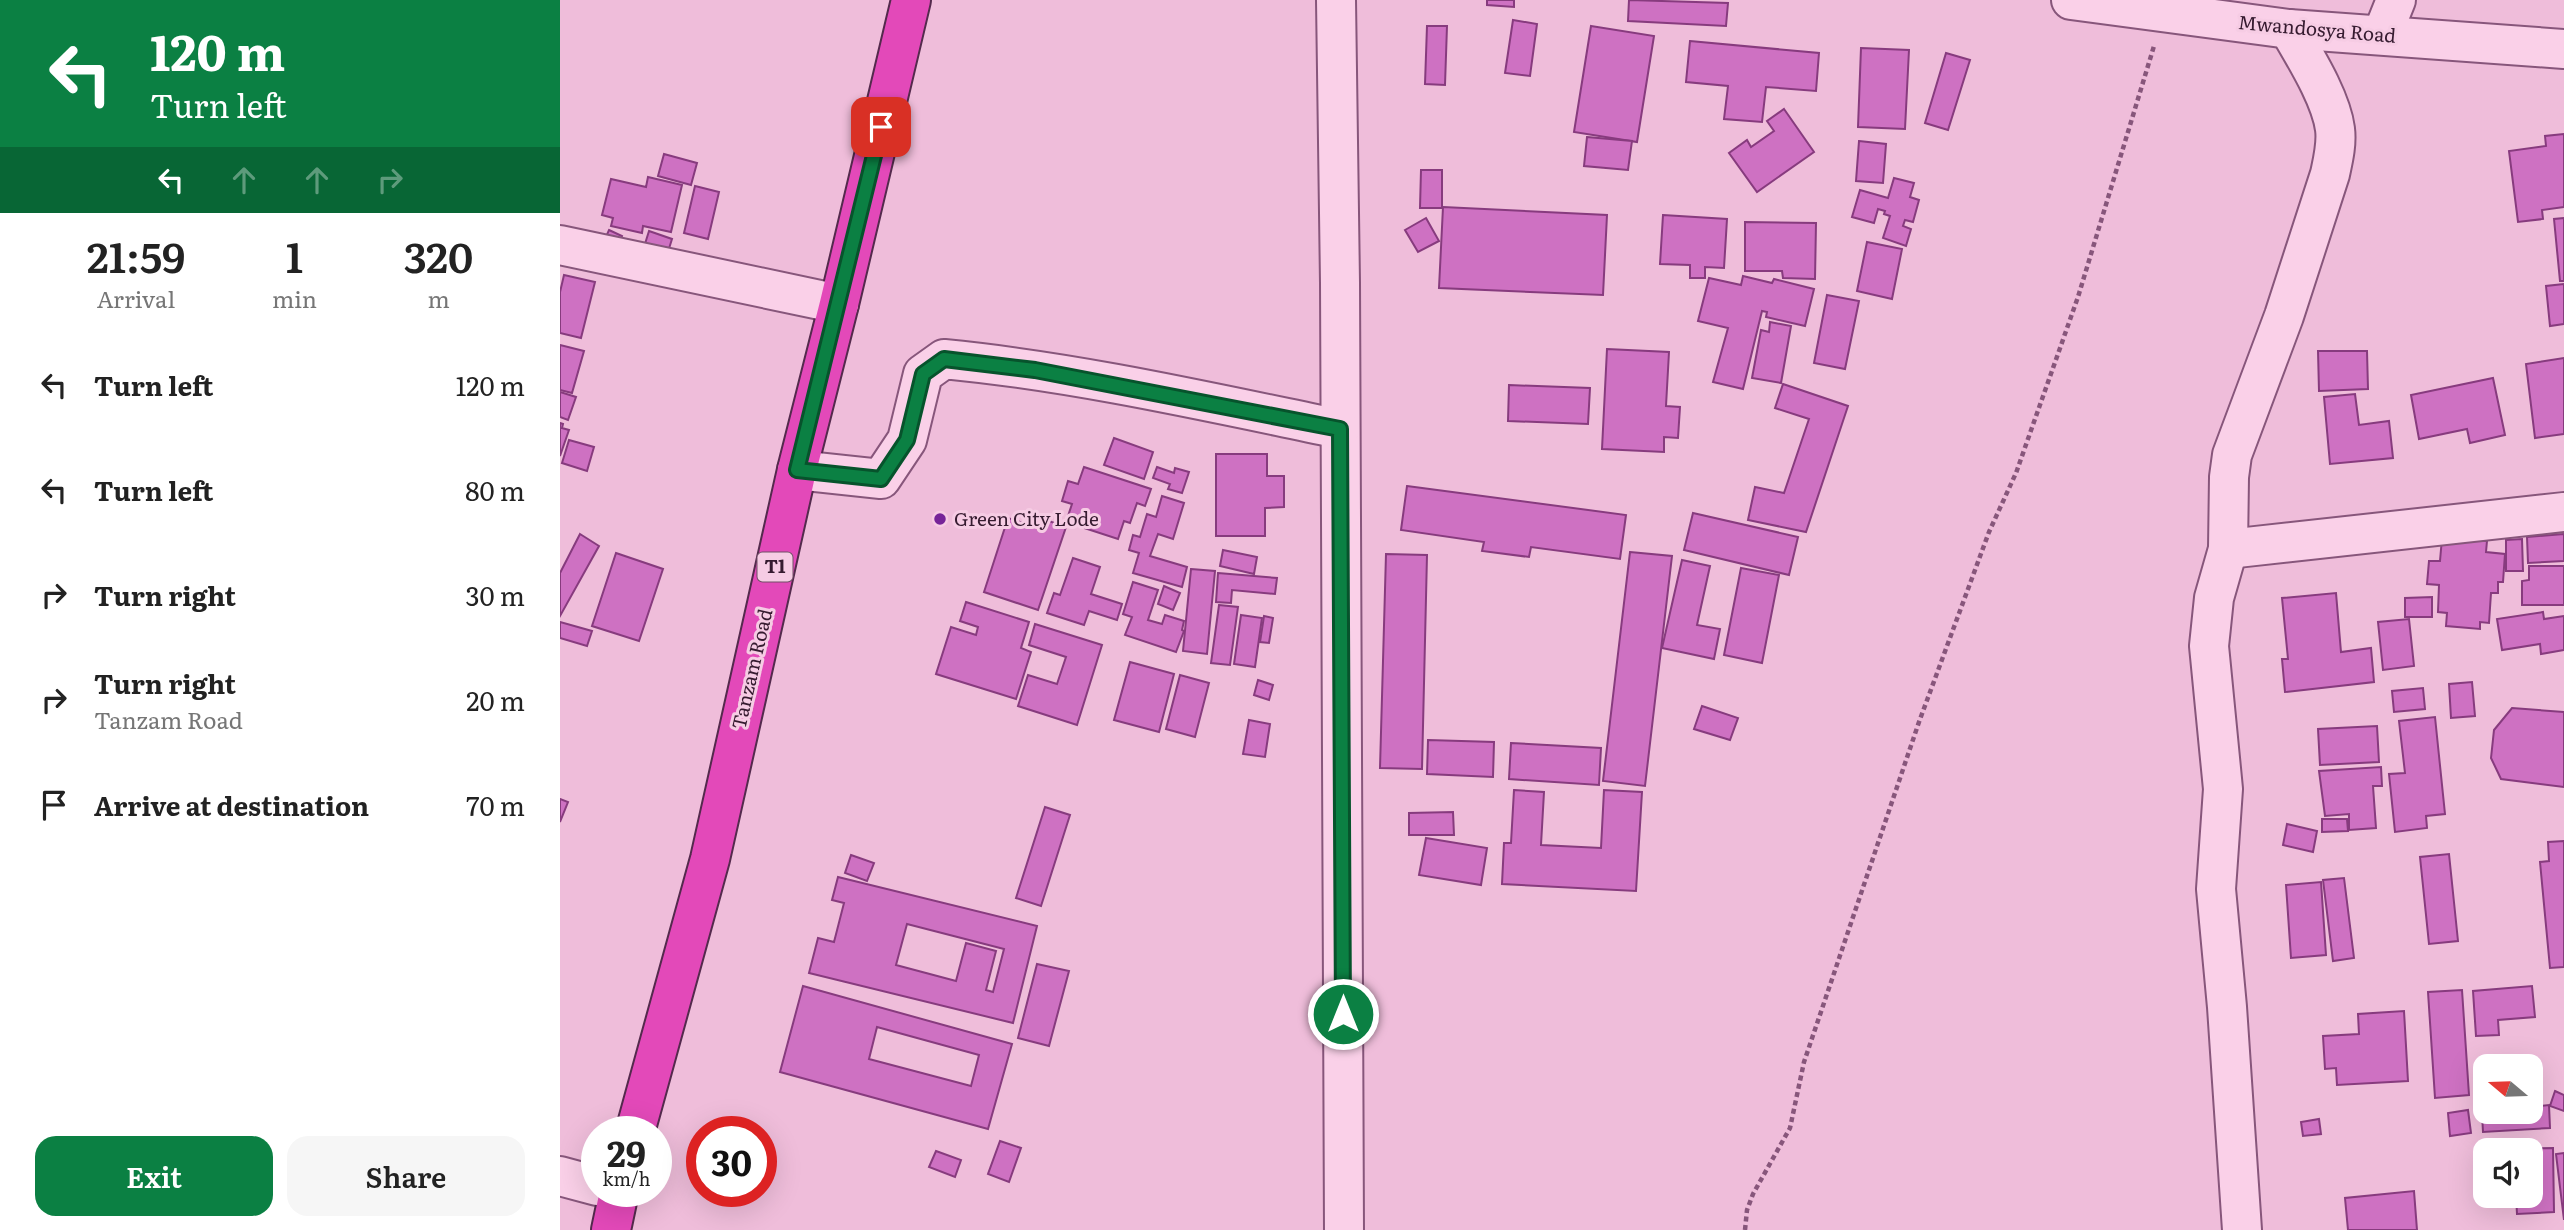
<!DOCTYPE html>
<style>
body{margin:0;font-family:Literata,serif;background:#f6f6f6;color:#222;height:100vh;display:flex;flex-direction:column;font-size:26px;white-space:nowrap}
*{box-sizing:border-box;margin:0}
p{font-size:23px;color:#767676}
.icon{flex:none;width:38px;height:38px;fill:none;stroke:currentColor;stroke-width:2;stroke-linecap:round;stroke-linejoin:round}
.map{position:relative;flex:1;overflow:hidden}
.drawer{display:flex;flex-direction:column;background:#fff;width:560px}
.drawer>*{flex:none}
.hud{background:#0b8043;color:#fff;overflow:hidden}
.needle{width:46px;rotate:289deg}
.buttons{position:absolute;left:1913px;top:1054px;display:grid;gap:14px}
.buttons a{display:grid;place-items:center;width:70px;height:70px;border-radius:14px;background:#fff;box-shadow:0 7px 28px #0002;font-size:35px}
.speed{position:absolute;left:21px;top:1116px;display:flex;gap:14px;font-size:35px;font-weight:700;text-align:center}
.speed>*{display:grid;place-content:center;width:91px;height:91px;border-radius:50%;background:#fff;box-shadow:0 7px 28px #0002;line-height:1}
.speed small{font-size:18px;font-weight:400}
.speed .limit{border:10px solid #d22;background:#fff;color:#111}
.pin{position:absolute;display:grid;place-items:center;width:60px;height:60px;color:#fff;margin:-30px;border-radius:14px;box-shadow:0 4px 10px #0006}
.me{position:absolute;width:77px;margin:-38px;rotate:0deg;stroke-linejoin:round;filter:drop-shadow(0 0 5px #0008)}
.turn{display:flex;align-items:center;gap:24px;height:147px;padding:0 35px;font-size:32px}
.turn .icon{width:91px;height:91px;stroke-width:2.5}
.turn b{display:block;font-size:49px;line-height:60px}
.lanes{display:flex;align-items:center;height:66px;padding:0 35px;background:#0003;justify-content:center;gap:35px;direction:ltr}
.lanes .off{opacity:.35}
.eta{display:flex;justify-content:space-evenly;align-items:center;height:119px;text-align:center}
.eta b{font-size:42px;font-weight:600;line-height:49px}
.cta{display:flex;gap:14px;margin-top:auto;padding:14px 35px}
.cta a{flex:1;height:80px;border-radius:21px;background:#0b8043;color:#fff;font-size:28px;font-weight:600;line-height:80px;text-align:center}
.cta a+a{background:#f6f6f6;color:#222}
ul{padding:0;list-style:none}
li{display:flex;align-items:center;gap:21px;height:105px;padding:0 35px}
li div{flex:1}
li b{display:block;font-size:26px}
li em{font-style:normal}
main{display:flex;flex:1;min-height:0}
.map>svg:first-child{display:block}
</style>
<main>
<section class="drawer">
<div class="hud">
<div class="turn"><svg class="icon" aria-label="left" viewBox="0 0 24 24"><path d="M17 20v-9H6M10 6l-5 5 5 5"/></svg><div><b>120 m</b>Turn left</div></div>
<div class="lanes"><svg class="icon" aria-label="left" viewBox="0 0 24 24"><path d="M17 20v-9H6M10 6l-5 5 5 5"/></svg><svg class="icon off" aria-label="ahead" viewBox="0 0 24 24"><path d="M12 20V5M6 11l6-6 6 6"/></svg><svg class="icon off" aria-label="ahead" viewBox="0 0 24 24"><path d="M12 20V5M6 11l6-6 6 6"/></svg><svg class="icon off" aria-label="right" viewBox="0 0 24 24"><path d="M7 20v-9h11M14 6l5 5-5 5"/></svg></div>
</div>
<div class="eta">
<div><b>21:59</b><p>Arrival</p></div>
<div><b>1</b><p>min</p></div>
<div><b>320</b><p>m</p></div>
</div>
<ul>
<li><svg class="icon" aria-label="left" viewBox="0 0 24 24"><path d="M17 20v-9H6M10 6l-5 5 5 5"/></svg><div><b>Turn left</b></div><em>120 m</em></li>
<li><svg class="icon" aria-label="left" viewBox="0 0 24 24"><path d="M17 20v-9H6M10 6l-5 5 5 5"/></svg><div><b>Turn left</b></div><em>80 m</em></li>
<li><svg class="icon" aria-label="right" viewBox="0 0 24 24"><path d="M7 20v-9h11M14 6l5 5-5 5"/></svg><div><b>Turn right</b></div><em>30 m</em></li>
<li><svg class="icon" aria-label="right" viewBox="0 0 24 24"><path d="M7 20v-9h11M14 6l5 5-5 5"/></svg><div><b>Turn right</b><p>Tanzam Road</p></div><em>20 m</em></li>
<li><svg class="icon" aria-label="arrive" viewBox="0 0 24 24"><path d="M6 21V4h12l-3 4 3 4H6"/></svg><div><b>Arrive at destination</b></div><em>70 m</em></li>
</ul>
<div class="cta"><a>Exit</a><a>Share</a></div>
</section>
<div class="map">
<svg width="2004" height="1230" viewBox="0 0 2004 1230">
<rect width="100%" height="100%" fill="#efbdda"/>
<g fill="#ce71c2" stroke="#873b7e" stroke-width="2" fill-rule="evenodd">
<polygon points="927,0 954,0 954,7 927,5"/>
<polygon points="1069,0 1168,3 1166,26 1068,21"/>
<polygon points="953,20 977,24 970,76 945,73"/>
<polygon points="867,26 887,26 885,85 865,84"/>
<polygon points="1031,26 1094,36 1077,142 1014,132"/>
<polygon points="1130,41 1259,53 1256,91 1206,87 1202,122 1164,119 1168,86 1126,82"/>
<polygon points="1301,48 1349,50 1345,129 1298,127"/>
<polygon points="1386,53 1410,60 1388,130 1365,123"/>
<polygon points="1224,109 1254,152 1197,192 1169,153 1187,140 1191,147 1214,131 1207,121"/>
<polygon points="2004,134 2004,207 1982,210 1983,219 1958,222 1949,151 1986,146 1985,136"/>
<polygon points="1027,137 1072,141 1068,170 1024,166"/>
<polygon points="1299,141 1326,144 1323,183 1296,181"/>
<polygon points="104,154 137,163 131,185 98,176"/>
<polygon points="861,170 882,170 882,208 860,208"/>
<polygon points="88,177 122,185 111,232 83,226 82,233 51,226 53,218 42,215 51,179 86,187"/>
<polygon points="1334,178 1354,183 1350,197 1359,200 1353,222 1345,220 1343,226 1351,229 1346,246 1323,238 1330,216 1324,214 1325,211 1318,209 1314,223 1292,217 1300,190 1328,198"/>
<polygon points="135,186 159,192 148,239 124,233"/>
<polygon points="883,207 1047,215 1043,295 879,288"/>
<polygon points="1103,215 1167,219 1164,268 1145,267 1145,278 1130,278 1130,265 1100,264"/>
<polygon points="866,218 879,241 858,252 845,230"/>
<polygon points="2004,218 2004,281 2000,281 1994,219"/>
<polygon points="1185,222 1256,223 1255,279 1223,278 1222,271 1185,271"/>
<polygon points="49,230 62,236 59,245 45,239"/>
<polygon points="89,231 112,239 107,255 84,247"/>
<polygon points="1307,242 1342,249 1332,299 1297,291"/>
<polygon points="4,275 35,282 21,338 0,333 0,292"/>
<polygon points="1183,276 1212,283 1214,279 1254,289 1245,326 1206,317 1207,312 1202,311 1183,389 1153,382 1168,328 1138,321 1149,278 1181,285"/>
<polygon points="2004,284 2004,324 1990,326 1986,286"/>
<polygon points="1267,295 1299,301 1285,369 1254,363"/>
<polygon points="1210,322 1231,326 1221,383 1192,378 1201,330 1209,332"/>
<polygon points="0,345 24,351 12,393 0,390"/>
<polygon points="1047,349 1109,352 1106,406 1120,407 1118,438 1104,437 1104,452 1042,449"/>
<polygon points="1758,351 1807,351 1808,389 1759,391"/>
<polygon points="2004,358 2004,434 1975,438 1966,364"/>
<polygon points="1933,378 1945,435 1910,443 1907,429 1859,439 1851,395"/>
<polygon points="1223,384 1288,406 1246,532 1188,520 1195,487 1224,493 1249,419 1215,408"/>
<polygon points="949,385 1030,388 1028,424 948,421"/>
<polygon points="0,392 16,397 8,420 0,417"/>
<polygon points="1795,394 1799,425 1829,421 1833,458 1770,464 1764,397"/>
<polygon points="0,423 3,424 2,428 9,430 0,456"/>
<polygon points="554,438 593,452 584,479 544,465"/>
<polygon points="9,440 34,447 27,471 2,463"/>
<polygon points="656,454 707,454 707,476 724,476 724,507 705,508 705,536 656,536"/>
<polygon points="524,467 591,489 585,506 577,503 570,523 564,521 558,539 506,522 512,504 502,501 508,481 518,484"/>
<polygon points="597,467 614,473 615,468 629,472 622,493 608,489 610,484 593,478"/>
<polygon points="847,486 1066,515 1060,559 971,547 969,557 922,551 924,542 841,530"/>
<polygon points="602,496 624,503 613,539 598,534 590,556 627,567 622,587 573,573 579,553 569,550 573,535 580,537 587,514 596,517"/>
<polygon points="1133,513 1238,537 1229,575 1124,550"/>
<polygon points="472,515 506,527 478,610 424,592 448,518 469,525"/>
<polygon points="20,534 39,546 0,616 0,573"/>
<polygon points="2004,534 2004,561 1968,563 1967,537"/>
<polygon points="1882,538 1927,541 1926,552 1945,554 1943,582 1938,582 1938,593 1931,593 1929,623 1920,622 1920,629 1886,626 1887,613 1878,612 1879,585 1867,584 1869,561 1880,561"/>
<polygon points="1962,539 1963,571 1946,571 1946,540"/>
<polygon points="663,550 697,557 694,574 660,566"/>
<polygon points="1070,552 1112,556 1085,786 1043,781"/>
<polygon points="56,553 103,569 79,641 32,626"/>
<polygon points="826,554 867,555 862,769 820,768"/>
<polygon points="513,558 540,567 531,594 562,604 557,620 529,611 524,625 487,613 494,593 500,595"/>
<polygon points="1122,560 1150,566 1137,625 1160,629 1154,659 1102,648"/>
<polygon points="1969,566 2004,566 2004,605 1962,605 1962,581 1969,580"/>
<polygon points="1181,568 1219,575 1202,663 1164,655"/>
<polygon points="631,569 655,571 647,654 623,651"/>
<polygon points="658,573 717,578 715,594 672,590 671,603 656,602"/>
<polygon points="573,582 598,590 588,620 602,624 605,615 624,621 622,630 624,631 616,652 565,635 572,617 563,614"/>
<polygon points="604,586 620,593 613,610 598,604"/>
<polygon points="1776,593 1781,652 1811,648 1814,682 1725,692 1722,659 1728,659 1722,598"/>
<polygon points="1872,597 1872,617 1845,617 1845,598"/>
<polygon points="406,602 469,622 461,648 471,652 456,699 376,674 391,627 416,635 418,627 400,621"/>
<polygon points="659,605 678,607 670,665 651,663"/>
<polygon points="1983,612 1984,619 2004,616 2004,650 1981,654 1980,644 1942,650 1937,619"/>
<polygon points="681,615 702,618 695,667 674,664"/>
<polygon points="704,616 713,618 709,643 700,642"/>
<polygon points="1849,619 1854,666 1823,670 1818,622"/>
<polygon points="0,622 32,631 27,646 0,638"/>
<polygon points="475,624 542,645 517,725 458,706 468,675 497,684 506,657 469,645"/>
<polygon points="570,662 614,674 599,732 554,720"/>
<polygon points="620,675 649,683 635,737 606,729"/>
<polygon points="698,680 713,685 709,700 694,695"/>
<polygon points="1912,682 1915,716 1891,718 1889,684"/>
<polygon points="1863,688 1865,709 1834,712 1832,691"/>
<polygon points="1142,706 1178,718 1170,740 1134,729"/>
<polygon points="1952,708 2004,712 2004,787 1941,779 1931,758 1934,730"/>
<polygon points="1875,717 1885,814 1866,816 1867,828 1835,832 1829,774 1845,773 1839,721"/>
<polygon points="689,720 710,724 705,757 683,754"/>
<polygon points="1817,726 1819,762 1760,765 1758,729"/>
<polygon points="868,740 934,742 933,777 867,774"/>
<polygon points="951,743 1041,748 1039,785 949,779"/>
<polygon points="1821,767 1822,786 1813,786 1816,828 1789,830 1789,814 1765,816 1759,771"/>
<polygon points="954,790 984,792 981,845 1041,848 1044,790 1082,792 1076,891 942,884 944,843 951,843"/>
<polygon points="0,799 8,802 0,822"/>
<polygon points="485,807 510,815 481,906 456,898"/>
<polygon points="893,812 894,835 849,835 849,813"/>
<polygon points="1762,819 1787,819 1788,831 1762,832"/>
<polygon points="1727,824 1757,831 1753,852 1723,845"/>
<polygon points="866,838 927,848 921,885 859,875"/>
<polygon points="2004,841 2004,967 1990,968 1980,862 1989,861 1988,842"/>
<polygon points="1889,854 1898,941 1869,944 1860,857"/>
<polygon points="291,855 314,863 307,881 285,873"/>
<path d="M278,877L477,926L453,1023L249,973L258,938L274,942L284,903L272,900ZM347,924L444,949L433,992L426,990L436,951L406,943L396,981L336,965Z"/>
<polygon points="1784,878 1794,958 1773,961 1763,880"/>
<polygon points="1761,882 1766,955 1731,958 1726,885"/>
<polygon points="477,964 509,971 489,1046 458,1038"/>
<path d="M243,986L452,1044L428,1129L220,1072ZM317,1027L419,1055L411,1086L309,1059Z"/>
<polygon points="1972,986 1975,1017 1938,1020 1939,1035 1916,1036 1913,991"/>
<polygon points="1902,990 1909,1095 1875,1098 1868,992"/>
<polygon points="1844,1011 1848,1081 1777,1085 1776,1068 1765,1069 1763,1036 1799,1034 1798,1014"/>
<polygon points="1945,1056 1945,1066 1925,1066 1925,1111 1970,1111 1970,1107 1989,1105 1990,1128 1923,1132 1919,1058"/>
<polygon points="1995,1091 2004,1095 2004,1111 1990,1106"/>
<polygon points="1908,1110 1911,1133 1890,1136 1888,1113"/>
<polygon points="1759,1119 1761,1134 1743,1136 1741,1122"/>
<polygon points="440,1141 461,1148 449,1182 428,1174"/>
<polygon points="1993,1148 1994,1212 1957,1214 1956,1195 1970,1195 1970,1150 1956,1149"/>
<polygon points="376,1151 401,1160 395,1177 369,1167"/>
<polygon points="2004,1153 2004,1220 1996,1154"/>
<polygon points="1854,1191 1857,1230 1788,1230 1785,1198"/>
</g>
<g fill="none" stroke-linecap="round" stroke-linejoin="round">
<defs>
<g id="minor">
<polyline points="776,0 780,283 784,1230"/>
<polyline points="1511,0 1729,29 2004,49"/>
<polyline points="1822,35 1836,0"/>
<polyline points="0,245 279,304"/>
<path d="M237,470L321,479L347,440L363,374L384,359C517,372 649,402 780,429"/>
<polyline points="1668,549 2004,512"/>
<polyline points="0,1176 37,1186"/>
<path d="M1682,1230L1667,1007L1656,889L1663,789L1649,646L1654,598L1668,549L1669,477L1672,455L1724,316L1770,174C1773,160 1777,144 1775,129C1771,98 1745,57 1729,29"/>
</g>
<g id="highway">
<polyline points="75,1132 150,859 237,470 279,304 351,0"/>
<polyline points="51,1230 59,1192"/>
</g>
</defs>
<use href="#minor" stroke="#87567b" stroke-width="42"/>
<use href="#highway" stroke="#542a4d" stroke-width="42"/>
<polyline stroke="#87567b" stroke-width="4.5" stroke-dasharray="5 3.5" stroke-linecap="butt" points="1185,1230 1187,1210 1193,1194 1230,1128 1244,1062 1359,722 1429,532 1456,473 1518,297 1594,46"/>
<use href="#minor" stroke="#fad0e8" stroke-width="38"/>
<use href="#highway" stroke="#e349b9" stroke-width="38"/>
</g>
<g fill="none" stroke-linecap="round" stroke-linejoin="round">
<defs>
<polyline id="route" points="321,127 237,470 321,479 347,440 363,374 384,359 475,370 780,429 783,1014"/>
</defs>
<use href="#route" stroke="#07532c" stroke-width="18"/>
<use href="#route" stroke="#0b8043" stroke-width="12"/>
</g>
<circle fill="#762498" stroke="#f6cce4" stroke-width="2.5" cx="380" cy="519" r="7"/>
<g text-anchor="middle" stroke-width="6" stroke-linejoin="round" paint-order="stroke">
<rect fill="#f6cce4" stroke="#705066" stroke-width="2" x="197.5" y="552.5" width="35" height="29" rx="5"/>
<g font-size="18" font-weight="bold" fill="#361b30">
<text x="215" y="573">T1</text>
</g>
<g font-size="19" fill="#361b30" stroke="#f6cce4">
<text transform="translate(1757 29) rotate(5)" y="7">Mwandosya Road</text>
<text transform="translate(192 669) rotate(-77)" y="7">Tanzam Road</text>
</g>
<g font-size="19" fill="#361b30" stroke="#f6cce4" text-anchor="start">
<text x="394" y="526">Green City Lode</text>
</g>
</g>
</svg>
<div class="buttons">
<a><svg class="needle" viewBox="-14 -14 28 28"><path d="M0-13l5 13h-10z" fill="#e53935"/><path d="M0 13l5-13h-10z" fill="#767676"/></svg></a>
<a><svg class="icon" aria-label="sound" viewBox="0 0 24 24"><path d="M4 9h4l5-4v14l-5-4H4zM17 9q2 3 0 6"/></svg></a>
</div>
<div class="speed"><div>29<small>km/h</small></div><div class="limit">30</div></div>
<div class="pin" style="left:321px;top:127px;background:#d93025"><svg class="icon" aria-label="arrive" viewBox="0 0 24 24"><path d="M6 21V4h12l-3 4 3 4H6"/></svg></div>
<svg class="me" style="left:783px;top:1014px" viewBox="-20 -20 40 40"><circle r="17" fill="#0b8043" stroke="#fff" stroke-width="3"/><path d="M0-11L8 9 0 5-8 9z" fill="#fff"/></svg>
</div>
</main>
